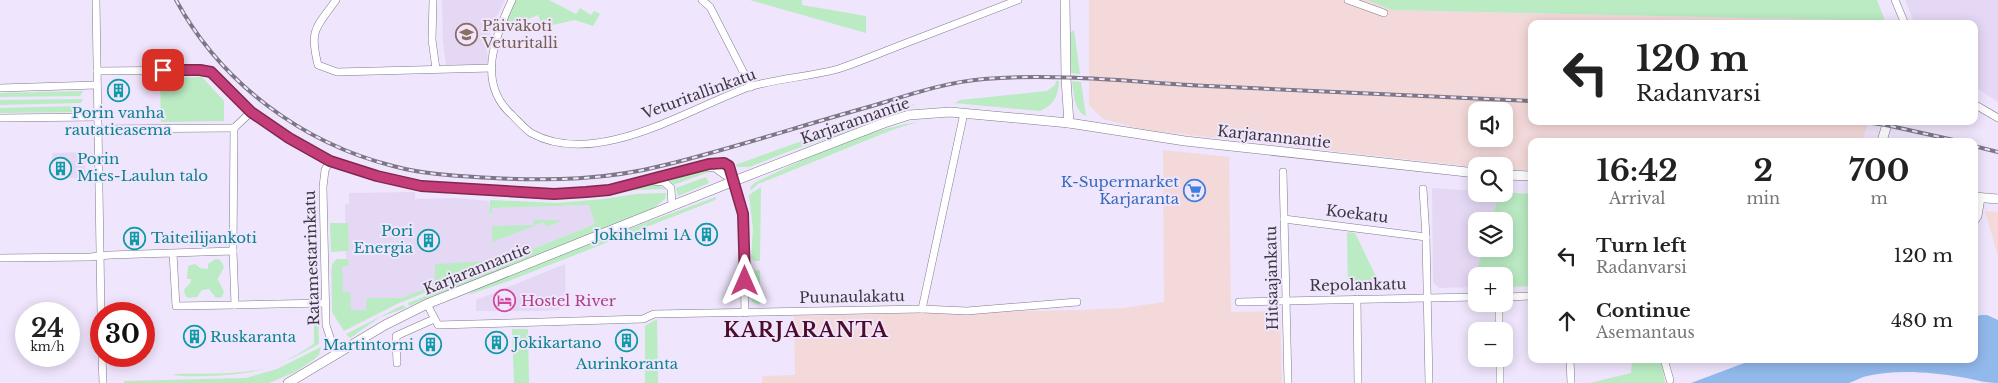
<!DOCTYPE html>
<meta charset="utf-8">
<style>
body{margin:0;font-family:"Libre Baskerville",serif;background:#f2f2f2;color:#222;height:100vh;display:flex;flex-direction:column;font-size:19px;white-space:nowrap}
*{box-sizing:border-box;margin:0}
p{font-size:16px;color:#767676}
.icon{flex:none;width:28px;height:28px;fill:none;stroke:currentColor;stroke-width:2;stroke-linecap:round;stroke-linejoin:round}
.map{position:relative;flex:1;overflow:hidden}
.panel{position:absolute;left:1528px;top:138px;width:450px;height:225px;display:flex;flex-direction:column;background:#fff;border-radius:10px;box-shadow:0 2px 12px #0003}
.panel>*{flex:none}
.hud{position:absolute;left:1528px;top:20px;width:450px;height:105px;border-radius:10px;box-shadow:0 2px 12px #0003;background:#fff;color:#222;overflow:hidden}
.buttons{position:absolute;left:1468px;top:102px;display:grid;gap:10px}
.buttons a{display:grid;place-items:center;width:45px;height:45px;border-radius:10px;background:#fff;box-shadow:0 2px 12px #0003;font-size:25px}
.speed{position:absolute;left:15px;top:302px;display:flex;gap:10px;font-size:25px;font-weight:700;text-align:center}
.speed>*{display:grid;place-content:center;width:65px;height:65px;border-radius:50%;background:#fff;box-shadow:0 2px 12px #0003;line-height:1}
.speed small{font-size:12px;font-weight:400}
.speed .limit{border:8px solid #d22;background:#fff;color:#111}
.pin{position:absolute;display:grid;place-items:center;width:42px;height:42px;color:#fff;margin:-21px;border-radius:10px;box-shadow:0 2px 8px #0006}
.me{position:absolute;width:55px;margin:-28px;rotate:0deg;stroke-linejoin:round;filter:drop-shadow(0 0 4px #0008)}
.turn{display:flex;align-items:center;gap:18px;height:105px;padding:0 25px;font-size:22px}
.turn .icon{width:65px;height:65px;stroke-width:2.5}
.turn b{display:block;font-size:35px;line-height:42px}
.eta{display:flex;justify-content:space-evenly;align-items:center;height:85px;text-align:center}
.eta b{font-size:30px;font-weight:800;line-height:35px}
ul{padding:0;list-style:none}
li{display:flex;align-items:center;gap:15px;height:65px;padding:0 25px}
li div{flex:1}
li b{display:block;font-size:19px}
li em{font-style:normal}
.map>svg:first-child{display:block}
</style>
<div class="map">
<svg width="1998" height="383" viewBox="0 0 1998 383">
<rect width="100%" height="100%" fill="#efe5fc"/>
<g fill="#e5d8f5">
<polygon points="442,0 505,0 491,28 487,49 488,62 485,65 446,65 443,42"/>
<polygon points="1905,0 1998,0 1998,102 1974,86 1974,24 1915,24"/>
<polygon points="85,152 86,178 52,178 52,153"/>
<polygon points="1432,188 1476,191 1476,194 1499,194 1491,221 1476,221 1476,249 1483,249 1472,287 1439,288 1433,282"/>
<polygon points="415,192 415,199 456,198 489,201 489,214 492,213 492,208 589,205 595,224 376,312 332,312 331,268 338,262 346,261 345,204 349,204 349,193"/>
<polygon points="565,264 566,307 560,307 559,310 538,311 476,311 476,300"/>
</g>
<g fill="#f4d9da" fill-rule="evenodd">
<path d="M1089,0H1367L1392,10L1873,21L1874,24H1531V121H1869L1862,141H1531V170L1504,169V166L1476,167L1145,130L1103,119L1089,105ZM1476,111H1504V139H1476Z"/>
<polygon points="1163,150 1229,157 1231,312 1280,311 1282,383 762,383 762,376 795,375 794,316 1079,310 1123,308 1164,302"/>
<polygon points="1985,211 1998,212 1998,256"/>
</g>
<g fill="#baebc3">
<polygon points="514,0 549,0 576,14 580,8 591,15 594,11 600,14 593,26 575,20 543,27 538,15 518,23 504,23"/>
<polygon points="750,0 802,0 802,5 866,16 866,33"/>
<polygon points="1367,0 1877,0 1885,21 1392,10"/>
<polygon points="1074,30 1080,74 1071,73 1070,33"/>
<polygon points="202,77 224,101 224,121 161,122 160,78"/>
<path d="M1056,81H1059C1058,96 1054,105 1040,111L955,103L960,100L1047,91L1055,85Z"/>
<path d="M1072,81L1081,82L1086,116C1074,111 1074,93 1072,81Z"/>
<polygon points="83,91 80,96 0,97 0,93"/>
<polygon points="83,99 81,103 79,103 0,105 0,100"/>
<polygon points="916,104 833,137 795,149 749,167 738,167 735,165 894,108"/>
<polygon points="78,106 82,108 83,112 0,113 0,108"/>
<path d="M917,122L892,130L758,184L750,191L751,186L756,182C807,158 861,131 917,122Z"/>
<polygon points="703,170 712,171 673,185 669,180"/>
<polygon points="706,177 709,183 678,196 676,188"/>
<polygon points="655,184 667,189 635,190 588,197 529,199 588,196"/>
<polygon points="761,187 760,261 754,261 751,258 753,229 749,195"/>
<polygon points="1504,192 1531,194 1531,286 1504,287 1504,276 1476,276 1476,287 1472,287 1483,249 1504,249 1504,221 1491,221 1499,194 1504,194"/>
<polygon points="666,193 665,199 652,209 496,272 493,265 595,224 589,205 492,208 492,213 489,214 490,200 557,203 604,199 636,194"/>
<polygon points="716,197 716,199 713,201 506,282 468,295 478,288 623,231"/>
<polygon points="534,220 560,220 560,221 547,227 544,222 492,242 492,226 533,225"/>
<polygon points="330,223 348,223 349,250 347,251 331,252"/>
<polygon points="1347,232 1355,233 1382,289 1348,290"/>
<path d="M216,259L220,260L224,267C215,285 217,274 224,292L222,297L216,298L209,289L202,290L197,297L188,298L185,295L184,290L191,282V279H187L188,266L195,264L200,268L208,269V264Z"/>
<polygon points="337,259 346,259 349,261 349,266 342,266 343,292 350,292 351,310 366,310 367,298 402,298 435,285 435,264 489,261 491,266 397,304 344,331 332,312 332,264"/>
<polygon points="493,269 494,272 409,306 408,303"/>
<polygon points="760,270 760,305 752,302 749,290 750,271"/>
<polygon points="403,305 406,308 380,317 350,338 346,334"/>
<path d="M311,311H318L319,344C275,368 255,375 205,376C195,376 184,377 174,375V374C206,373 238,376 269,367C285,362 300,353 314,344V315Z"/>
<polygon points="657,319 658,383 645,383 645,326"/>
<polygon points="512,329 528,329 529,383 514,383"/>
<polygon points="321,347 319,355 313,360 295,372 269,383 124,383 124,381 246,378 277,369"/>
<polygon points="1632,359 1661,359 1665,383 1590,383 1631,373"/>
</g>
<path fill="#92b9ec" d="M1981,315H1987L1998,320V383C1984,383 1973,379 1960,377C1933,372 1894,369 1867,376C1861,377 1855,381 1849,383H1691L1755,359H1974V317Z"/>
<g fill="none" stroke-linecap="round" stroke-linejoin="round">
<defs>
<g id="minor">
<polyline points="96,0 101,314"/>
<path d="M336,0C316,28 309,29 318,65L337,72L492,68"/>
<polyline points="433,0 432,40 436,69"/>
<path d="M512,0C495,36 476,83 512,115C518,121 524,128 531,133C596,169 688,109 749,87C778,78 809,77 838,69C859,62 880,53 901,45C940,30 979,15 1018,0"/>
<polyline points="702,0 710,7 751,87"/>
<polyline points="1348,0 1384,13"/>
<polyline points="1895,0 1905,24"/>
<polyline points="97,71 207,70 211,72 251,112"/>
<polyline points="0,88 97,85"/>
<polyline points="1974,104 1998,118"/>
<polyline points="0,118 98,117"/>
<path d="M234,128L251,112C276,129 304,151 332,162C392,184 448,189 511,192C544,194 577,196 610,189C643,183 676,172 709,164L724,163L729,166L743,214L745,313"/>
<polyline points="98,129 234,128"/>
<polyline points="330,161 325,170 323,187 326,325 336,355"/>
<polyline points="706,167 715,168 733,181"/>
<polyline points="1283,172 1288,383"/>
<polyline points="652,181 664,182 671,188 672,206"/>
<polyline points="1423,189 1426,237"/>
<polyline points="1284,219 1426,237 1429,383"/>
<polyline points="1974,222 1978,216 1981,198"/>
<polyline points="233,251 234,128"/>
<polyline points="0,258 90,257 110,255 233,251 235,305 176,306 173,253"/>
<polyline points="1504,297 1531,296"/>
<polyline points="1357,299 1358,383"/>
<polyline points="1239,302 1476,297"/>
<polyline points="427,304 438,325 643,319 654,314 922,309 964,113"/>
<polyline points="1499,304 1499,331"/>
<polyline points="235,305 325,303"/>
<polyline points="922,309 967,311 1077,302"/>
<polyline points="102,356 103,383"/>
<polyline points="1500,359 1500,383"/>
<polyline points="1570,359 1571,383"/>
<polyline points="1664,359 1670,380"/>
<polyline points="397,363 396,336 434,319"/>
</g>
<g id="major">
<polyline points="1065,0 1066,79 1069,123"/>
<polyline points="1882,141 1888,121"/>
<polyline points="1504,175 1531,176"/>
<polyline points="1974,197 1998,199"/>
<polyline points="288,383 385,325 427,304 734,181 884,123 909,115 950,112 1069,123 1185,141 1476,173"/>
</g>
</defs>
<use href="#minor" stroke="#82798d" stroke-width="8"/>
<use href="#major" stroke="#82798d" stroke-width="10"/>
<use href="#minor" stroke="#fff" stroke-width="7"/>
<use href="#major" stroke="#fff" stroke-width="9"/>
<defs>
<g id="rail">
<path d="M176,0C221,83 302,143 393,166C426,175 459,176 493,178C551,181 607,180 665,165C734,148 803,125 872,106C909,95 946,82 984,79C1058,73 1133,82 1207,86C1315,91 1423,96 1531,101"/>
<polyline points="1858,121 1886,125 1958,141"/>
<polyline points="1974,146 1998,152"/>
</g>
</defs>
<use href="#rail" stroke="#7d7785" stroke-width="4"/>
<use href="#rail" stroke="#efe5fc" stroke-width="2" stroke-dasharray="5.5" stroke-linecap="butt"/>
</g>
<g fill="none" stroke-linecap="round" stroke-linejoin="round">
<defs>
<polyline id="route" points="163,70 200,70 211,72 251,112 289,138 330,161 377,176 421,186 554,194 586,192 609,190 709,164 724,163 729,166 743,214 745,281"/>
</defs>
<use href="#route" stroke="#80284e" stroke-width="12"/>
<use href="#route" stroke="#c53d78" stroke-width="9"/>
</g>
<defs>
<symbol id="school-ring" viewBox="-11 -11 22 22"><circle r="9.5" fill="#efe5fc" stroke="#8d6e63" stroke-width="1.5"/><path d="M0-5L7-2L0 1L-7-2ZM-4 1L0 2.5L4 1V4Q0 6-4 4Z" fill="#8d6e63"/></symbol>
<symbol id="building-ring" viewBox="-11 -11 22 22"><circle r="9.5" fill="#efe5fc" stroke="#0f9aa8" stroke-width="1.5"/><path d="M-4-6H4V6H1V3H-1V6H-4ZM-2.5-4.3h1.7v1.8h-1.7ZM.8-4.3h1.7v1.8H.8ZM-2.5-1h1.7V.8h-1.7ZM.8-1h1.7V.8H.8Z" fill="#0f9aa8"/></symbol>
<symbol id="supermarket-ring" viewBox="-11 -11 22 22"><circle r="9.5" fill="#efe5fc" stroke="#3f7fe0" stroke-width="1.5"/><path d="M-6-5.5h2.5l.6 2H6L4.5 2H-2.5L-4.4-4H-6ZM-1.5 3.2a1.3 1.3 0 1 0 .1 0ZM3 3.2a1.3 1.3 0 1 0 .1 0Z" fill="#3f7fe0"/></symbol>
<symbol id="hotel-ring" viewBox="-11 -11 22 22"><circle r="9.5" fill="#efe5fc" stroke="#d1479c" stroke-width="1.5"/><path d="M-6-4.5h1.5V1H6V5H4.5V3h-9V5H-6ZM-4 0a1.8 1.8 0 1 1 3.6 0ZM.5 0V-2.5h3Q6-2.5 6 0Z" fill="#d1479c"/></symbol>
</defs>
<g fill-rule="evenodd">
<use href="#school-ring" x="454" y="22" width="25" height="25"/>
<use href="#building-ring" x="106" y="78" width="25" height="25"/>
<use href="#building-ring" x="48" y="156" width="25" height="25"/>
<use href="#supermarket-ring" x="1182" y="178" width="25" height="25"/>
<use href="#building-ring" x="694" y="222" width="25" height="25"/>
<use href="#building-ring" x="122" y="226" width="25" height="25"/>
<use href="#building-ring" x="416" y="228" width="25" height="25"/>
<use href="#hotel-ring" x="492" y="288" width="25" height="25"/>
<use href="#building-ring" x="182" y="324" width="25" height="25"/>
<use href="#building-ring" x="614" y="328" width="25" height="25"/>
<use href="#building-ring" x="484" y="330" width="25" height="25"/>
<use href="#building-ring" x="418" y="332" width="25" height="25"/>
</g>
<g text-anchor="middle" stroke-width="4" stroke-linejoin="round" paint-order="stroke">
<g font-size="15" fill="#785e54" stroke="#efe5fc" text-anchor="start">
<text x="482" y="31">Päiväkoti<tspan x="482" dy="17">Veturitalli</tspan></text>
</g>
<g font-size="15" fill="#3c3841" stroke="#efe5fc">
<text transform="translate(699 94) rotate(-20)" y="5">Veturitallinkatu</text>
<text transform="translate(855 121) rotate(-19)" y="5">Karjarannantie</text>
<text transform="translate(1274 137) rotate(6)" y="5">Karjarannantie</text>
<text transform="translate(1357 214) rotate(7)" y="5">Koekatu</text>
<text transform="translate(312 258) rotate(-92)" y="5">Ratamestarinkatu</text>
<text transform="translate(477 269) rotate(-22)" y="5">Karjarannantie</text>
<text transform="translate(1272 278) rotate(-91)" y="5">Hitsaajankatu</text>
<text transform="translate(1358 285) rotate(-1)" y="5">Repolankatu</text>
<text transform="translate(852 297) rotate(-1)" y="5">Puunaulakatu</text>
</g>
<g font-size="15" fill="#0d838f" stroke="#efe5fc" text-anchor="start">
<text x="118" y="118" text-anchor="middle">Porin vanha<tspan x="118" dy="17">rautatieasema</tspan></text>
<text x="77" y="164">Porin<tspan x="77" dy="17">Mies-Laulun talo</tspan></text>
<text x="413" y="236" text-anchor="end">Pori<tspan x="413" dy="17">Energia</tspan></text>
<text x="691" y="240" text-anchor="end">Jokihelmi 1A</text>
<text x="151" y="243">Taiteilijankoti</text>
<text x="210" y="342">Ruskaranta</text>
<text x="513" y="348">Jokikartano</text>
<text x="414" y="350" text-anchor="end">Martintorni</text>
<text x="627" y="369" text-anchor="middle">Aurinkoranta</text>
</g>
<g font-size="15" fill="#366cbe" stroke="#efe5fc" text-anchor="end">
<text x="1179" y="187">K-Supermarket<tspan x="1179" dy="17">Karjaranta</tspan></text>
</g>
<g font-size="15" fill="#b23c85" stroke="#efe5fc" text-anchor="start">
<text x="521" y="306">Hostel River</text>
</g>
<g font-size="20" font-weight="bold" letter-spacing="1" fill="#4e0c2b" stroke="#efe5fc">
<text x="806" y="337">KARJARANTA</text>
</g>
</g>
</svg>
<div class="buttons">
<a><svg class="icon" aria-label="sound" viewBox="0 0 24 24"><path d="M4 9h4l5-4v14l-5-4H4zM17 9q2 3 0 6"/></svg></a>
<a><svg class="icon" aria-label="search" viewBox="0 0 24 24"><circle cx="10" cy="10" r="6"/><path d="M15 15l6 6"/></svg></a>
<a><svg class="icon" aria-label="layers" viewBox="0 0 24 24"><path d="M12 4l9 5-9 5-9-5zM3 14l9 5 9-5"/></svg></a>
<a>+</a>
<a>−</a>
</div>
<div class="speed"><div>24<small>km/h</small></div><div class="limit">30</div></div>
<div class="pin" style="left:163px;top:70px;background:#d93025"><svg class="icon" aria-label="arrive" viewBox="0 0 24 24"><path d="M6 21V4h12l-3 4 3 4H6"/></svg></div>
<svg class="me" style="left:745px;top:281px" viewBox="-20 -20 40 40"><path d="M0-17L14 15 0 8-14 15z" fill="#c53d78" stroke="#fff" stroke-width="4"/></svg>
<div class="hud">
<div class="turn"><svg class="icon" aria-label="left" viewBox="0 0 24 24"><path d="M17 20v-9H6M10 6l-5 5 5 5"/></svg><div><b>120 m</b>Radanvarsi</div></div>
</div>
<section class="panel">
<div class="eta">
<div><b>16:42</b><p>Arrival</p></div>
<div><b>2</b><p>min</p></div>
<div><b>700</b><p>m</p></div>
</div>
<ul>
<li><svg class="icon" aria-label="left" viewBox="0 0 24 24"><path d="M17 20v-9H6M10 6l-5 5 5 5"/></svg><div><b>Turn left</b><p>Radanvarsi</p></div><em>120 m</em></li>
<li><svg class="icon" aria-label="ahead" viewBox="0 0 24 24"><path d="M12 20V5M6 11l6-6 6 6"/></svg><div><b>Continue</b><p>Asemantaus</p></div><em>480 m</em></li>
</ul>
</section>
</div>
